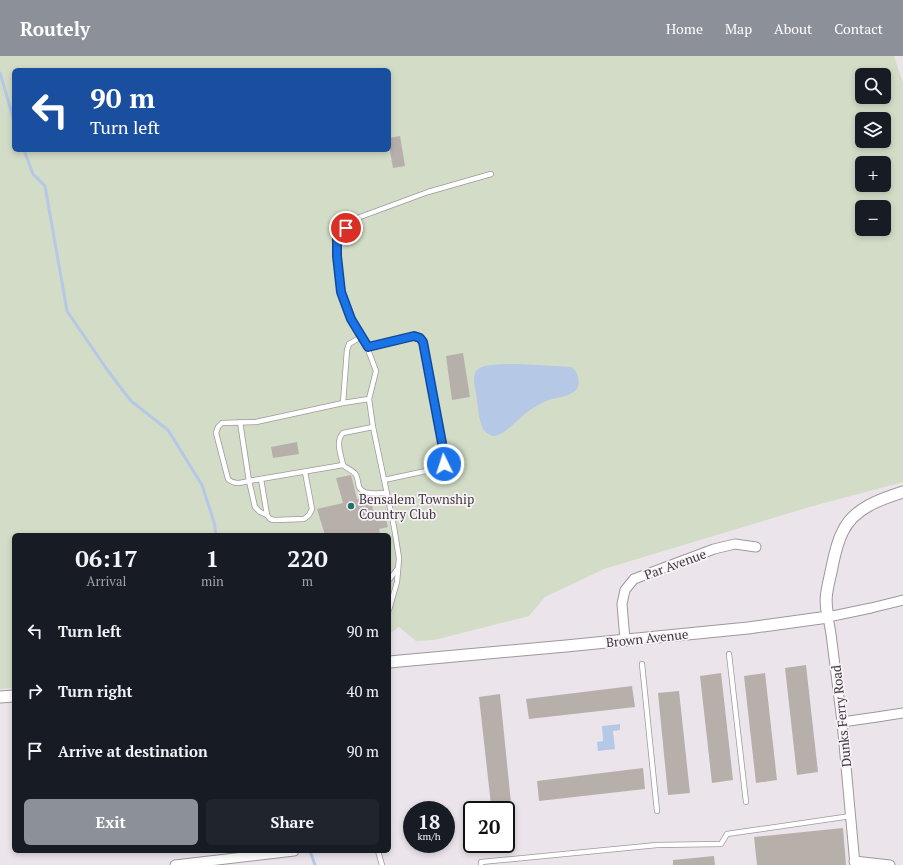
<!DOCTYPE html>
<meta charset="utf-8">
<style>
body{margin:0;font-family:"PT Serif",serif;background:#20242c;color:#f1f3f6;height:100vh;display:flex;flex-direction:column;font-size:15px;white-space:nowrap}
*{box-sizing:border-box;margin:0}
p{font-size:13px;color:#9ea1a6}
.icon{flex:none;width:22px;height:22px;fill:none;stroke:currentColor;stroke-width:2;stroke-linecap:round;stroke-linejoin:round}
.map{position:relative;flex:1;overflow:hidden}
.sheet{position:absolute;left:12px;top:477px;width:379px;height:320px;display:flex;flex-direction:column;background:#171b24;border-radius:6px;box-shadow:0 2px 6px #0003}
.sheet>*{flex:none}
.banner{position:absolute;left:12px;top:12px;width:379px;height:84px;border-radius:6px;box-shadow:0 2px 6px #0003;background:#1a4fa0;color:#fff;overflow:hidden}
.fabs{position:absolute;left:855px;top:12px;display:grid;gap:8px}
.fabs a{display:grid;place-items:center;width:36px;height:36px;border-radius:6px;background:#171b24;box-shadow:0 2px 6px #0003;font-size:20px}
.speed{position:absolute;left:403px;top:745px;display:flex;gap:8px;font-size:20px;font-weight:700;text-align:center}
.speed>*{display:grid;place-content:center;width:52px;height:52px;border-radius:50%;background:#171b24;box-shadow:0 2px 6px #0003;line-height:1}
.speed small{font-size:10px;font-weight:400}
.speed .limit{border:2px solid #111;border-radius:6px;background:#fff;color:#111}
.pin{position:absolute;display:grid;place-items:center;width:34px;height:34px;color:#fff;margin:-17px;border:2px solid #fff;border-radius:50%;box-shadow:0 1px 4px #0007}
.me{position:absolute;width:44px;margin:-22px;rotate:356deg;stroke-linejoin:round;filter:drop-shadow(0 0 3px #0008)}
.turn{display:flex;align-items:center;gap:14px;height:84px;padding:0 12px;font-size:18px}
.turn .icon{width:52px;height:52px;stroke-width:2.5}
.turn b{display:block;font-size:28px;line-height:34px}
.eta{display:flex;justify-content:space-evenly;align-items:center;height:68px;text-align:center}
.eta b{font-size:24px;font-weight:700;line-height:28px}
.primary-button{display:flex;gap:8px;margin-top:auto;padding:8px 12px}
.primary-button a{flex:1;height:46px;border-radius:6px;background:#8c9099;color:#fff;font-size:16px;font-weight:700;line-height:46px;text-align:center}
.primary-button a+a{background:#20242c;color:#f1f3f6}
ul{padding:0;list-style:none}
li{display:flex;align-items:center;gap:12px;height:60px;padding:0 12px}
li div{flex:1}
li b{display:block;font-size:15px}
li em{font-style:normal}
header{display:flex;align-items:center;gap:24px;box-sizing:border-box;height:56px;padding:0 20px;background:#8c9099;color:#fff}
header strong{font-size:19px}
nav{display:flex;gap:22px;margin-inline-start:auto;font-size:14px}
.map>svg:first-child{display:block}
</style>
<header>
<strong>Routely</strong>
<nav><a>Home</a><a>Map</a><a>About</a><a>Contact</a></nav>
</header>
<div class="map">
<svg width="903" height="809" viewBox="0 0 903 809">
<rect width="100%" height="100%" fill="#ebe5eb"/>
<path fill="#d2dcc7" fill-rule="evenodd" d="M0,0H894L903,27V426L813,450L604,513L545,541L529,560L434,584L416,585L399,571L389,578V479H14V632L0,633ZM14,14H389V94H14ZM862,19H884V41H862ZM862,63H884V85H862ZM862,107H884V129H862ZM862,151H884V173H862Z"/>
<g fill="#b5c8e5">
<path d="M503,308H517L571,311C575,314 577,316 578,321C583,341 559,340 546,345C541,347 535,351 530,354C521,360 504,380 493,380C489,379 485,376 483,373C478,363 478,349 476,337C475,333 474,327 474,322C474,320 475,316 477,314C483,308 496,309 503,308Z"/>
<polygon points="620,668 620,674 613,675 615,693 598,695 597,686 603,685 602,670"/>
</g>
<g fill="none" stroke-linecap="round" stroke-linejoin="round">
<g stroke="#b5c8e5" stroke-width="3">
<polyline points="0,17 14,65"/>
<polyline points="24,94 33,118 45,130 67,255 108,315 131,345 168,374 202,429 214,466 216,479"/>
<polyline points="310,795 315,809"/>
</g>
</g>
<g fill="#b6afaa">
<polygon points="400,80 405,110 393,112 389,89 389,82"/>
<polygon points="463,297 470,341 452,344 446,300"/>
<polygon points="297,386 299,398 273,402 271,391"/>
<polygon points="351,419 357,443 370,441 376,465 386,463 388,471 379,473 380,479 325,479 317,453 343,447 336,422"/>
<polygon points="806,609 818,716 797,719 785,612"/>
<polygon points="721,617 733,724 712,727 700,620"/>
<polygon points="765,617 777,724 756,727 744,620"/>
<polygon points="632,630 635,651 529,663 526,643"/>
<polygon points="679,635 690,737 668,739 658,637"/>
<polygon points="500,638 511,747 491,749 479,641"/>
<polygon points="643,712 645,733 539,745 537,725"/>
<polygon points="843,772 846,809 757,809 754,781"/>
<polygon points="714,800 715,809 673,809 673,804"/>
</g>
<g fill="none" stroke-linecap="round" stroke-linejoin="round">
<defs>
<g id="service">
<polyline points="367,291 415,281 420,283 423,286 445,403 444,408 440,412 384,424"/>
<polyline points="343,347 347,294 349,288 361,281"/>
<polyline points="240,366 249,425 255,451 260,456 267,459"/>
<path d="M373,371L343,377C335,385 341,399 343,409C347,413 353,414 356,419C358,423 358,427 359,431C364,440 378,437 386,437"/>
<path d="M343,409L249,425C241,427 234,429 228,423L216,377L218,371L222,367L256,366L343,347L369,343"/>
<polyline points="261,423 267,459 270,463 274,464 304,463 309,459 312,453 305,416"/>
<polyline points="389,524 398,512"/>
<polyline points="389,554 397,526 399,502 394,471 373,371 369,343 376,315 367,291 351,263 341,236 337,200 337,183 347,172 360,161 428,136 491,118"/>
<polyline points="729,598 746,746"/>
<polyline points="642,608 657,755"/>
<polyline points="378,795 382,809"/>
<polyline points="481,809 481,806 657,789 721,788 727,778 851,760"/>
</g>
<g id="minor">
<polyline points="625,584 622,548 625,534 634,523 714,493 735,488 756,491"/>
<polyline points="842,666 877,661 903,657"/>
<polyline points="854,805 890,809"/>
<polyline points="175,809 294,795"/>
<polyline points="855,809 842,666 831,578 828,561 871,552 903,544"/>
</g>
<g id="tertiary">
<path d="M389,606L566,590L748,572L828,561C824,543 827,534 831,516C834,502 836,488 843,475C854,452 881,443 903,436"/>
<polyline points="0,641 14,640"/>
</g>
</defs>
<use href="#service" stroke="#9e989e" stroke-width="6"/>
<use href="#minor" stroke="#9e989e" stroke-width="11"/>
<use href="#tertiary" stroke="#9e989e" stroke-width="13"/>
<use href="#service" stroke="#fff" stroke-width="4.5"/>
<use href="#minor" stroke="#fff" stroke-width="9"/>
<use href="#tertiary" stroke="#fff" stroke-width="11"/>
</g>
<g fill="none" stroke-linecap="round" stroke-linejoin="round">
<defs>
<polyline id="route" points="346,172 337,183 337,200 341,236 351,263 368,291 414,280 420,282 423,286 445,403 444,408"/>
</defs>
<use href="#route" stroke="#114b97" stroke-width="10"/>
<use href="#route" stroke="#1a73e8" stroke-width="7"/>
</g>
<circle fill="#26706b" stroke="#f9f2f8" stroke-width="1.5" cx="351" cy="450" r="4"/>
<g text-anchor="middle" stroke-width="3.5" stroke-linejoin="round" paint-order="stroke">
<g font-size="13" fill="#3b393b" stroke="#f9f2f8" text-anchor="start">
<text x="359" y="448">Bensalem Township<tspan x="359" dy="15">Country Club</tspan></text>
</g>
<g font-size="13" fill="#3b393b" stroke="#f9f2f8">
<text transform="translate(675 508) rotate(-20)" y="5">Par Avenue</text>
<text transform="translate(647 582) rotate(-6)" y="5">Brown Avenue</text>
<text transform="translate(841 660) rotate(-96)" y="5">Dunks Ferry Road</text>
</g>
</g>
</svg>
<div class="fabs">
<a><svg class="icon" aria-label="search" viewBox="0 0 24 24"><circle cx="10" cy="10" r="6"/><path d="M15 15l6 6"/></svg></a>
<a><svg class="icon" aria-label="layers" viewBox="0 0 24 24"><path d="M12 4l9 5-9 5-9-5zM3 14l9 5 9-5"/></svg></a>
<a>+</a>
<a>−</a>
</div>
<div class="speed"><div>18<small>km/h</small></div><div class="limit">20</div></div>
<div class="pin" style="left:346px;top:172px;background:#d93025"><svg class="icon" aria-label="arrive" viewBox="0 0 24 24"><path d="M6 21V4h12l-3 4 3 4H6"/></svg></div>
<svg class="me" style="left:444px;top:408px" viewBox="-20 -20 40 40"><circle r="17" fill="#1a73e8" stroke="#fff" stroke-width="3"/><path d="M0-11L8 9 0 5-8 9z" fill="#fff"/></svg>
<div class="banner">
<div class="turn"><svg class="icon" aria-label="left" viewBox="0 0 24 24"><path d="M17 20v-9H6M10 6l-5 5 5 5"/></svg><div><b>90 m</b>Turn left</div></div>
</div>
<section class="sheet">
<div class="eta">
<div><b>06:17</b><p>Arrival</p></div>
<div><b>1</b><p>min</p></div>
<div><b>220</b><p>m</p></div>
</div>
<ul>
<li><svg class="icon" aria-label="left" viewBox="0 0 24 24"><path d="M17 20v-9H6M10 6l-5 5 5 5"/></svg><div><b>Turn left</b></div><em>90 m</em></li>
<li><svg class="icon" aria-label="right" viewBox="0 0 24 24"><path d="M7 20v-9h11M14 6l5 5-5 5"/></svg><div><b>Turn right</b></div><em>40 m</em></li>
<li><svg class="icon" aria-label="arrive" viewBox="0 0 24 24"><path d="M6 21V4h12l-3 4 3 4H6"/></svg><div><b>Arrive at destination</b></div><em>90 m</em></li>
</ul>
<div class="primary-button"><a>Exit</a><a>Share</a></div>
</section>
</div>
